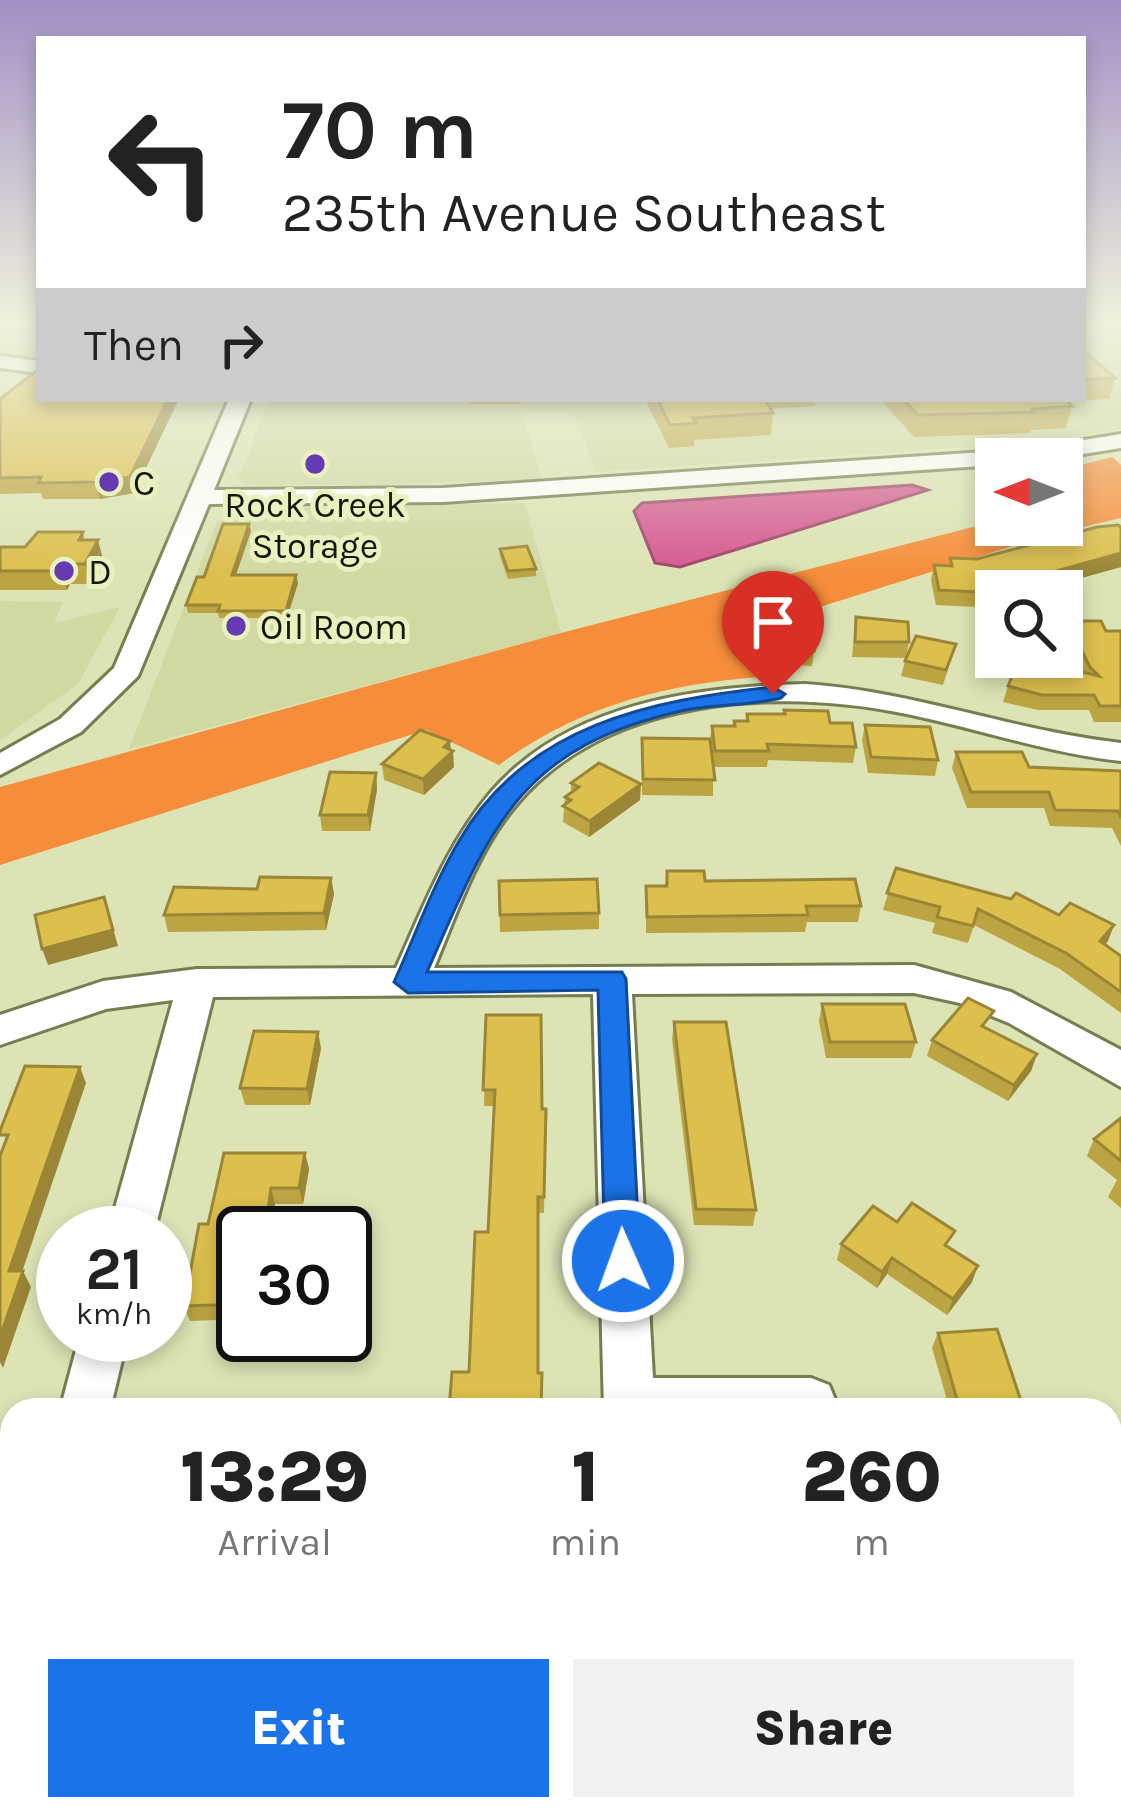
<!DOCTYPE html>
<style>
body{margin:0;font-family:Karla,sans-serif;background:#f2f2f2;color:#222;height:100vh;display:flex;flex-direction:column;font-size:45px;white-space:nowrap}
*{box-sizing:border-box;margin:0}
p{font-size:39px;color:#767676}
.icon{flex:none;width:66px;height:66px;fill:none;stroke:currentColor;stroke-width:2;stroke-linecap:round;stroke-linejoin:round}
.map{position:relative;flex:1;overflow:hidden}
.drawer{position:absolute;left:0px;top:1398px;width:1122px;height:423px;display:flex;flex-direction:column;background:#fff;border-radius:36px 36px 0 0;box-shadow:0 6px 18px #0003}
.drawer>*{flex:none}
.banner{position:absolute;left:36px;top:36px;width:1050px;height:366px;border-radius:0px;box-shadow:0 6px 18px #0003;background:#fff;color:#222;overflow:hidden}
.needle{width:78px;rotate:270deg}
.controls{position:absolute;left:975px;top:438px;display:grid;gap:24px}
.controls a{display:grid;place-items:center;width:108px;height:108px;border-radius:0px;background:#fff;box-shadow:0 6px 18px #0003;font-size:60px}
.speed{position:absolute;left:36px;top:1206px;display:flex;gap:24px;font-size:60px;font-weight:700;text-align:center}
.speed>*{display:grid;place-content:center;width:156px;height:156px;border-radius:50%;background:#fff;box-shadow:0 6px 18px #0003;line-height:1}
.speed small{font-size:30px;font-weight:400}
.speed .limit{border:6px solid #111;border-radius:18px;background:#fff;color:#111}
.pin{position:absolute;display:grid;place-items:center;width:102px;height:102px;color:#fff;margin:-123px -51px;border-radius:50% 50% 50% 0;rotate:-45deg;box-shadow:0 0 12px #0007}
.pin .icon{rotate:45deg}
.me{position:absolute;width:132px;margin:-66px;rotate:358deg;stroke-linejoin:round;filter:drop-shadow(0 0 9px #0008)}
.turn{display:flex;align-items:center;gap:42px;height:252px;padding:0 48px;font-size:54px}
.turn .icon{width:156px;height:156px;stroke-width:2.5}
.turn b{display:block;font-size:84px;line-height:102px}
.then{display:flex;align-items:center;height:114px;padding:0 48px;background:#0003;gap:24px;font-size:45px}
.eta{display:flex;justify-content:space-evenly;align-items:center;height:204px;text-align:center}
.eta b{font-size:72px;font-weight:800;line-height:84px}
.primary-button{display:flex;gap:24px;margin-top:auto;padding:24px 48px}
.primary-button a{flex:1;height:138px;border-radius:0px;background:#1a73e8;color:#fff;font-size:48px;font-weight:800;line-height:138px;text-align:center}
.primary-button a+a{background:#f2f2f2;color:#222}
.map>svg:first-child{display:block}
</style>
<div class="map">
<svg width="1121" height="1820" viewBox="0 0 1121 1820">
<rect width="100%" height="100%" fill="#dce3b4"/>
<g fill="#d1d9a3">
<polygon points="0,320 39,320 39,363 0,358"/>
<polygon points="1083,320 1121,320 1121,429 1033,443 596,472 574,413 522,412 542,479 382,485 245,485 238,480 269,399 1083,399"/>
<polygon points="525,503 561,633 129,749 217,521 228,519 233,507"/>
<polygon points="0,601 63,602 54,623 120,607 78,684 0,740"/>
</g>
<path fill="#f68d3a" d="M1112,457L1121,465V518L1045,536L744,631L760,677C664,684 577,707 499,765L426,730L0,865V787L561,633L996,521V525H1062V470Z"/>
<polygon fill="#d65891" stroke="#9c4467" stroke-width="3" points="912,485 928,490 680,567 655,563 634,511 642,503"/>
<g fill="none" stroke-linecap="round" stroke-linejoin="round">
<defs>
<g id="street">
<polygon points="0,356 39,361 39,373 0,368"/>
<polygon points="229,399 251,399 214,490 443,488 1028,449 1121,434 1121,448 1052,459 996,459 996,465 443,502 209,504 138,676 81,732 0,775 0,753 60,719 114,668"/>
<path d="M805,684C913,691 1014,731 1121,743V761C1048,753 979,729 907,714C778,687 607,696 516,805C477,851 457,913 434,968L914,965L1011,992L1121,1050V1087L1009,1023L960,1003L914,993L632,994L653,1378H811L829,1385L836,1402L833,1410H604L593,994L213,997L154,1233H108L173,1000L106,1009L0,1045V1015L103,981L197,969L396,968C423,908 448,842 492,791C569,703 695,687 805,684Z"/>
<polygon points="80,1335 128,1335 110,1410 60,1410"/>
<polygon points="12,1657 12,1757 0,1762 0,1662"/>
<polygon points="613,1809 675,1809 676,1820 614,1820"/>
</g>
</defs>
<use href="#street" stroke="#777d51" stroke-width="6"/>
<use href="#street" fill="#fff" fill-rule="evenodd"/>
</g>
<g fill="#bda442">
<polygon points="0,320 16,320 14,325 0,326"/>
<polygon points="1083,350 1115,378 1109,399 1067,401 1072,406 1066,428 1031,430 1030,433 914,437 880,399 1083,399"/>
<polygon points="0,399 134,493 100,499 43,499 41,493 0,494"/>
<rect x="469" y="399" width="52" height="5"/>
<polygon points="645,399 816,399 815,406 770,409 773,413 771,435 694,440 694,446 669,448"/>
<polygon points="1121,527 1121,567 1047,587 996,591 996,608 936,605 931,580 934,565 949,566 950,558 977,559"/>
<polygon points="251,531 236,575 298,583 287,618 219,618 218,613 188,613 186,605 204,577"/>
<polygon points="83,532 85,540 103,559 90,584 70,584 67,590 0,590 0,547 25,547"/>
<polygon points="500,549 536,569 536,576 508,579 500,556"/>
<polygon points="1074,609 1071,621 1106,631 1121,631 1121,722 1094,722 1089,710 1038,710 1003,702 1008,686 1079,671 1062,637 1064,625 1062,626"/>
<polygon points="856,617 909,642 906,658 852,657"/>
<polygon points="774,618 814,651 812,666 775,664 772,633"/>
<polygon points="956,644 943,685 901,676 905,661"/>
<polygon points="747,714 830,723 856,747 853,763 768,760 767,767 713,767 713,796 642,795 642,738 710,739 712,726 733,726 734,721 746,721"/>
<polygon points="865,725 938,760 935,776 868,773 862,740"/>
<polygon points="451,750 454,767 424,795 384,780 382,764"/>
<polygon points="956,752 1029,767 1121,771 1121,846 1112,828 1050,826 1044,808 967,808 952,768"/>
<polygon points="376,773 377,789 370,831 322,831 320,815"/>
<polygon points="571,783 640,800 589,837 563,822 565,797 571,792"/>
<polygon points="896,868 1108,941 1105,945 1121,956 1121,1013 1060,969 974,925 968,943 932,933 935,923 883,910"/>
<polygon points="667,871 705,881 861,906 858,922 807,922 805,932 646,933 646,886 665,886"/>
<polygon points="331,878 334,894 326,930 168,932 164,915"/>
<polygon points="499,881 599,913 599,929 500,932"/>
<polygon points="822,1004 916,1042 911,1058 826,1058 819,1021"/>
<polygon points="486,1015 542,1109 546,1109 544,1213 539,1213 469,1372 488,1232 494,1106 484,1106"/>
<polygon points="674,1022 756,1210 753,1226 694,1225 672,1039"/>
<polygon points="988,1028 1037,1054 1031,1071 1008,1101 927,1056 932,1040"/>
<polygon points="321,1048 310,1105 245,1105 240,1088"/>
<polygon points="1121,1118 1121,1208 1108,1197 1117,1180 1087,1156 1094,1139"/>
<polygon points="305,1153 309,1169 303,1204 275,1204 271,1233 243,1233 243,1319 190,1321 184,1306 208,1224"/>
<polygon points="897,1222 949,1247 972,1282 947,1315 887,1274 877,1288 837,1260 841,1244"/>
<polygon points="938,1333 1024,1410 950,1410 932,1348"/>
</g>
<g fill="#9a8636">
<polygon points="168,399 179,399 134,493 100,499 96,482"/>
<polygon points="249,524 251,531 233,583 232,575"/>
<polygon points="98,540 103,559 90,584 85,564"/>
<polygon points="1121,553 1121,567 1035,591 1035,577"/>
<polygon points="65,564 70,584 67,590 61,571"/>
<polygon points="296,575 298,583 287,618 286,611"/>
<polygon points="1074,609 1069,624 1066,621 1064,625 1062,626 1062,612"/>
<polygon points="450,741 451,753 453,751 454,767 424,795 423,779 444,747"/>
<polygon points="376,773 377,789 370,831 368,815"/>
<polygon points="641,784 640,800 589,837 590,821"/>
<polygon points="331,878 334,894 326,930 324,913"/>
<polygon points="104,897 118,946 48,965 42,949"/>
<polygon points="1114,925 1108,941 1094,958 1100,941"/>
<polygon points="318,1032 321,1048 310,1105 307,1089"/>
<polygon points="1037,1054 1031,1071 1008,1101 1014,1085"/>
<polygon points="80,1067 86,1083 17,1287 9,1271"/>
<polygon points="305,1153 309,1169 303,1204 299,1188"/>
<polygon points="271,1188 275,1204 271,1233 265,1233"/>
<polygon points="892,1258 887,1274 877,1288 882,1272"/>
<polygon points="978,1266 972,1282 947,1315 953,1299"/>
<polygon points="23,1271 31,1287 3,1368 0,1362 0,1337"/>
<polygon points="157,1809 167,1809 165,1820 155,1820"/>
</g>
<g fill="#dcbf4d" stroke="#9a8636" stroke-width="3">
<polygon points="1083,350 1115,378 1083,380"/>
<polygon points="39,369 39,399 168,399 130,477 96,482 38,483 41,477 0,478 0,399"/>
<polygon points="657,399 764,399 773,413 693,418 696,423 670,425"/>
<polygon points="903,399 1065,399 1072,406 1032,409 1035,412 918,415"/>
<polygon points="223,524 249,524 232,575 296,575 286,611 218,611 220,605 186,605 197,577 204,577"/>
<polygon points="1118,525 1121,527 1121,553 1035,577 1052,591 996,591 996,593 939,590 934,565 952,566 950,558 977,559 1097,527"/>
<polygon points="38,532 83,532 79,540 98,540 85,564 65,564 61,571 0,571 0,547 25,547"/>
<polygon points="527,546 536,569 508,571 500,549"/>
<polygon points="1062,599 1074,609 1062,612"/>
<polygon points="856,617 908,622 909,642 855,642"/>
<polygon points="774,618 810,619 814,651 777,649"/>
<polygon points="1066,621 1101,621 1106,631 1121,631 1121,706 1100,706 1094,695 1042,695 1008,686 1020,657 1099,676 1090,667"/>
<polygon points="916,636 956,644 946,670 905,661"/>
<polygon points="784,710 828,711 830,723 852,723 856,747 767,744 769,751 715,751 712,726 735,726 734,721 748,721 747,714 785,714"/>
<polygon points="865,725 930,727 938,760 871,757"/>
<polygon points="420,730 450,741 444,747 453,751 423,779 382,764"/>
<polygon points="642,738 710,739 715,780 643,779"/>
<polygon points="956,752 1022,752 1029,767 1121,771 1121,818 1118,811 1055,810 1049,792 971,792"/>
<polygon points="599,763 641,784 590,821 563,806 571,800 565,797 579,787 571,783"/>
<polygon points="330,772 376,773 368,815 320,815"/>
<polygon points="896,868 1011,899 1016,893 1059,915 1070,903 1114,925 1100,941 1121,956 1121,992 1066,953 978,909 973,926 937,917 940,907 887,893"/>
<polygon points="667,871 704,871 705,881 855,879 861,906 806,906 808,915 647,917 646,886 667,886"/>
<polygon points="260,877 331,878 324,913 164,915 174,887 257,889"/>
<polygon points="597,879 599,913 500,915 499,881"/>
<polygon points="104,897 113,930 42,949 35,915"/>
<polygon points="968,998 994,1011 982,1026 1037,1054 1014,1085 932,1040"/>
<polygon points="822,1004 905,1004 916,1042 830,1042"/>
<polygon points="486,1015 541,1015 542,1109 546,1109 544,1197 538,1197 538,1373 542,1373 541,1410 449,1410 452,1372 469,1372 475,1232 488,1232 495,1090 483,1090"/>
<polygon points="674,1022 726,1022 756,1210 696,1209"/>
<polygon points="254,1031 318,1032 307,1089 240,1088"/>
<polygon points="25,1066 80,1067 9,1271 23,1271 0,1337 0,1156 8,1135 0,1135 0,1131"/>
<polygon points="1121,1118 1121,1161 1094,1139"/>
<polygon points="224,1153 305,1153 299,1188 271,1188 265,1233 243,1233 243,1304 184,1306 199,1224 208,1224"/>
<polygon points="912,1203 955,1231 945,1245 978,1266 953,1299 892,1258 882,1272 841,1244 873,1206 897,1222"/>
<polygon points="997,1329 1024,1410 960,1410 938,1333"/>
<polygon points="80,1809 157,1809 155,1820 77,1820"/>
<polygon points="460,1809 540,1809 539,1820 459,1820"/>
<polygon points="761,1809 846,1809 847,1820 761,1820"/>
</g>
<linearGradient id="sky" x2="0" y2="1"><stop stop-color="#a18fc5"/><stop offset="0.56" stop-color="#eff2dd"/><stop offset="1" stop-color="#eff2dd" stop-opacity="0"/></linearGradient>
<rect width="1121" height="575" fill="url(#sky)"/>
<path fill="#1a73e8" stroke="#114b97" stroke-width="3" d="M773,687L785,694L781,698C749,706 714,704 681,711C516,748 489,832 427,972H622L626,979L640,1261L635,1272L623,1276L610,1272L605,1261L598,990L408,993L394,982C415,936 433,885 459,841C526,725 651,700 773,687Z"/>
<g fill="#653ab2" stroke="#e9f1c1" stroke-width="4.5">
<circle cx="315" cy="464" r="12"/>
<circle cx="109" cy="482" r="12"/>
<circle cx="64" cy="571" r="12"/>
<circle cx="236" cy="626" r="12"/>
</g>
<g text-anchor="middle" stroke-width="10" stroke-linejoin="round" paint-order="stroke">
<g font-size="36" fill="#151706" stroke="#e9f1c1" text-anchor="start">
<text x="133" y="495">C</text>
<text x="315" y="517" text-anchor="middle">Rock Creek<tspan x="315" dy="41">Storage</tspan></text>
<text x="88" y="584">D</text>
<text x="260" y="639">Oil Room</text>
</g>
</g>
</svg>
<div class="controls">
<a><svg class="needle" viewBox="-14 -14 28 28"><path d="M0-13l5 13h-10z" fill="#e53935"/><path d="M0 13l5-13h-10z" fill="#767676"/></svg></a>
<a><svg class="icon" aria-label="search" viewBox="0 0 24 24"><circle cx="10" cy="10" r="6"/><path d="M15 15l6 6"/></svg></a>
</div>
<div class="speed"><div>21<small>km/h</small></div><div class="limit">30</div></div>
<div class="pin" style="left:773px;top:694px;background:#d93025"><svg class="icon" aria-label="arrive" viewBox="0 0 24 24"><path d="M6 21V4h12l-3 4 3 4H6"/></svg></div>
<svg class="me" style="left:623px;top:1261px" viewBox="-20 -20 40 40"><circle r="17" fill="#1a73e8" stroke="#fff" stroke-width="3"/><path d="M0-11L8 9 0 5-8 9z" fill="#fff"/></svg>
<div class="banner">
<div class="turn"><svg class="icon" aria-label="left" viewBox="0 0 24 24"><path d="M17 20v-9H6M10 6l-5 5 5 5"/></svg><div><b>70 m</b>235th Avenue Southeast</div></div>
<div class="then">Then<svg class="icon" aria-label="right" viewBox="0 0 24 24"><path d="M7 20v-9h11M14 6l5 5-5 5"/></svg></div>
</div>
<section class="drawer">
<div class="eta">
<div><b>13:29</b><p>Arrival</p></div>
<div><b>1</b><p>min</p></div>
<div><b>260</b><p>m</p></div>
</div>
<div class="primary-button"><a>Exit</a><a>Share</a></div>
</section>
</div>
